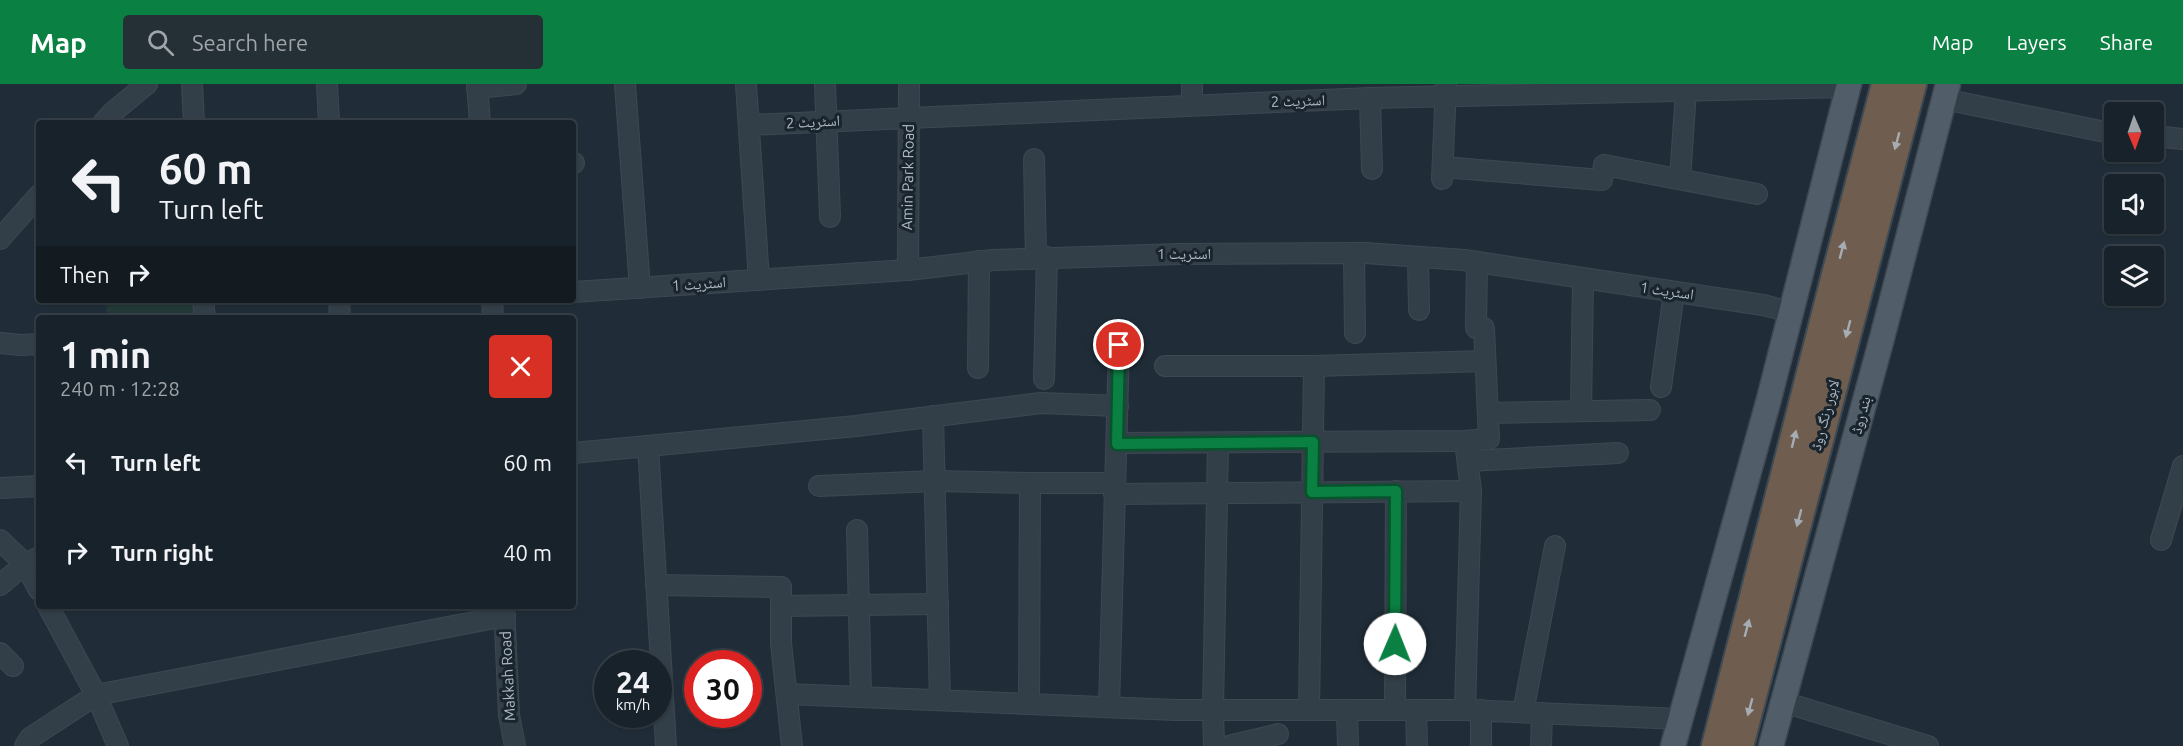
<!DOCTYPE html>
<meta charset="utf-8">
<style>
body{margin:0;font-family:Ubuntu,"Noto Naskh Arabic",sans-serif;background:#252f36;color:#f1f3f6;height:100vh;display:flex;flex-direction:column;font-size:22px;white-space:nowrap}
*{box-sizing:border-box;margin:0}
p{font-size:20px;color:#9fa4a8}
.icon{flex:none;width:33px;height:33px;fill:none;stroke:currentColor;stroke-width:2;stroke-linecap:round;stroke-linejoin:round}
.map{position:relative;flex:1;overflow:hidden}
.panel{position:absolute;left:36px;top:231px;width:540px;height:294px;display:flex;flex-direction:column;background:#18222a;border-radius:6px;box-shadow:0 2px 4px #0004,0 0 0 2px #363f47}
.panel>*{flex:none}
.guide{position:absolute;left:36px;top:36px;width:540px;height:183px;border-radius:6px;box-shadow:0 2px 4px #0004,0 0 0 2px #363f47;background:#18222a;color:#f1f3f6;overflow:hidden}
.needle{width:39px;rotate:178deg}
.fabs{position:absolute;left:2104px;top:18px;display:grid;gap:12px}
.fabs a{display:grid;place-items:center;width:60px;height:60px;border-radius:6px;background:#18222a;box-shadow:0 2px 4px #0004,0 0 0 2px #363f47;font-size:30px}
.speed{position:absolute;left:594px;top:566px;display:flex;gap:12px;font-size:30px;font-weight:700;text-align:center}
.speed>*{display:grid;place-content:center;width:78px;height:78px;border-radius:50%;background:#18222a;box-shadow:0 2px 4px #0004,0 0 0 2px #363f47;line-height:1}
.speed small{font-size:15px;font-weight:400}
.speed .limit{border:9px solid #d22;background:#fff;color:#111}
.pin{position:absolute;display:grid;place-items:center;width:51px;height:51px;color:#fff;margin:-26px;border:3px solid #fff;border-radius:50%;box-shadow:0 2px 6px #0007}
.me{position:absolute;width:66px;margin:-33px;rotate:1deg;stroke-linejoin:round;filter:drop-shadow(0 0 4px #0008)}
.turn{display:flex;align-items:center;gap:21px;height:126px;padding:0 24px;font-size:27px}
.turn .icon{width:78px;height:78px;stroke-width:2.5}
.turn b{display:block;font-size:42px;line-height:51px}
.then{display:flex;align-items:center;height:57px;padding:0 24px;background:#0003;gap:12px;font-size:22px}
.round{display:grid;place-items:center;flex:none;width:63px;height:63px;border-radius:6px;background:#252f36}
.summary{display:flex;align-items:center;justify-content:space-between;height:102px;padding:0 24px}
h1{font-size:36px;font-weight:600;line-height:45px}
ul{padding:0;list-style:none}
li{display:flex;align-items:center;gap:18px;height:90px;padding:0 24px}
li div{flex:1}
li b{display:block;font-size:22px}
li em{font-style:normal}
header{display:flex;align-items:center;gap:36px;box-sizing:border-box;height:84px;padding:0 30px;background:#0b8043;color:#fff}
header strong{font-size:28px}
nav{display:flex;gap:33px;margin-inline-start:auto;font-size:21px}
.search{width:420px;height:54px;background:#252f36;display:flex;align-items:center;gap:15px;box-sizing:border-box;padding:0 21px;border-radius:6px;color:#9fa4a8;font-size:22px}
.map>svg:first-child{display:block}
</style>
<header>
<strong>Map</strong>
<div class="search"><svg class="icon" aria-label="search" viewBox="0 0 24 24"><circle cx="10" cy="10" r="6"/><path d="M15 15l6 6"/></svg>Search here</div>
<nav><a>Map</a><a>Layers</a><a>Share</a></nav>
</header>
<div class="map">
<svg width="2183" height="662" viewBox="0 0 2183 662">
<rect width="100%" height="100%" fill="#202d38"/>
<polygon fill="#223938" points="107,216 203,216 205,234 106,234"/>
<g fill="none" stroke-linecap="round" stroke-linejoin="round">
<defs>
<g id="minor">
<polyline points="192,0 194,39"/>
<polyline points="327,0 329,39"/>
<polyline points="477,0 480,39"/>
<polyline points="625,0 640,204"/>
<polyline points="746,0 759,196"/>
<polyline points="825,0 830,133"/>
<polyline points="1192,0 1192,20"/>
<polyline points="477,4 516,0"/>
<polyline points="1370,14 1372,85"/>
<polyline points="1944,15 2115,50"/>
<polyline points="103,39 113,28 147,0"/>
<polyline points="749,41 1370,14 1848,3"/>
<polyline points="2154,52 2183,55"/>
<polyline points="1034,75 1036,174"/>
<polyline points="573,79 574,79"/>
<polyline points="1443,83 1602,96 1604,81 1757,110"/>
<polyline points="1442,95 1446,1"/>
<polyline points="1680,95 1686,7"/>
<polyline points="0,155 39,111"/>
<polyline points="1354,169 1355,249"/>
<polyline points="1418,173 1419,226"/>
<polyline points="908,186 909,0"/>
<polyline points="573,208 908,186 993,176 1179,170 1365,169 1464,176 1763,221 1791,228"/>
<polyline points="203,216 205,234"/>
<polyline points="339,216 340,234"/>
<polyline points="492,216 493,234"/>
<polyline points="0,259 21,261 39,260"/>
<polyline points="1165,282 1314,282 1485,277"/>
<polyline points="978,284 979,177"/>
<polyline points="1044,295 1047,173"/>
<polyline points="1661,303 1674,208"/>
<polyline points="1581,327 1583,195"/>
<polyline points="1488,329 1650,326"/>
<polyline points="933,332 940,616"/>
<polyline points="1117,359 1465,357 1489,355 1484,244 1476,244 1477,178"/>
<polyline points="648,362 856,342 1041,319 1118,322"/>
<polyline points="573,369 648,362 666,662"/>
<polyline points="1468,377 1618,369"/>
<polyline points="819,402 935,397 1030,399 1114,399"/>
<polyline points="0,404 39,402"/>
<polyline points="1114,410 1471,407"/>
<polyline points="857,446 861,612"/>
<polyline points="0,456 25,480 39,506"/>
<polyline points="2161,456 2183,382"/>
<polyline points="0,501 25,480 39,473"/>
<polyline points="656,501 781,503 781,559 792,662"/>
<polyline points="48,522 96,611 118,662"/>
<polyline points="504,522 509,631 515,662"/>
<polyline points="781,522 938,520"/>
<polyline points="0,569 13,582"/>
<polyline points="787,610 1176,626 1465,626 1680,635"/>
<polyline points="1783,618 1928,662"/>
<polyline points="1029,619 1030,399"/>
<polyline points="1109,623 1119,261"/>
<polyline points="1309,626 1314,282"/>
<polyline points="1347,626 1348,662"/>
<polyline points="1395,626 1396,407"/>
<polyline points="1416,626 1417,662"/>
<polyline points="1465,626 1471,407 1465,357"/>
<polyline points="1523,628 1555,462"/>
<polyline points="25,662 30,654 96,611 505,532"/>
<polyline points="1214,662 1213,626 1218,359"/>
<polyline points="1229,662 1278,650"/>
<polyline points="1481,662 1481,626"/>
<polyline points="1541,662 1542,629"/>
</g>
<g id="major">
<polyline points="1673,662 1769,315 1849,0"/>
<polyline points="1771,662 1882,254 1948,0"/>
</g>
<g id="highway">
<polyline points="1716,662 1836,191 1886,0"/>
<polyline points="1739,662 1912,0"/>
</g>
</defs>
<use href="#minor" stroke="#3d4852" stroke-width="22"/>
<use href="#major" stroke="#3d4852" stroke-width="27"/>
<use href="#highway" stroke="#3e4a53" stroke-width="32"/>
<use href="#minor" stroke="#333f48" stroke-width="20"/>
<use href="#major" stroke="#515e69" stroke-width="24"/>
<use href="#highway" stroke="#6f5e50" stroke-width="28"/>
</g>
<defs><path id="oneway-solid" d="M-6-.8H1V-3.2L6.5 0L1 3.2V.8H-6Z" transform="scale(1.5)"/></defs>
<g fill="#a5acb3">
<use href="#oneway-solid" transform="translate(1897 57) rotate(105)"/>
<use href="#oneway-solid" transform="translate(1842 166) rotate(-75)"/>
<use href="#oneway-solid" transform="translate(1848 245) rotate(105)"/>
<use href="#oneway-solid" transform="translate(1794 355) rotate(-76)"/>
<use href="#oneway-solid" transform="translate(1799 434) rotate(105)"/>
<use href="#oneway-solid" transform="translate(1747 544) rotate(-75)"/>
<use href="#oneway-solid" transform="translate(1750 623) rotate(105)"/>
</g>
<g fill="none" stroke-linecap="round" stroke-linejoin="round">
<defs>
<polyline id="route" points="1119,261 1117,360 1313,358 1312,408 1396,407 1395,560"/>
</defs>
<use href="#route" stroke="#07532c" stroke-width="15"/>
<use href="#route" stroke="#0b8043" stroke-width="10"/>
</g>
<g text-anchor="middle" stroke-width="6" stroke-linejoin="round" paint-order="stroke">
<g font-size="15" fill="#aebac5" stroke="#19242d">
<text transform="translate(1298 17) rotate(-2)" y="5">اسٹریٹ 2</text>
<text transform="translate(813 38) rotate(-3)" y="5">اسٹریٹ 2</text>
<text transform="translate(908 93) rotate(-89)" y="5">Amin Park Road</text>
<text x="1184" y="175">اسٹریٹ 1</text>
<text transform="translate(699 200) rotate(-4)" y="5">اسٹریٹ 1</text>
<text transform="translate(1667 207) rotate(8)" y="5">اسٹریٹ 1</text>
<text transform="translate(1825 331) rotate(-75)" y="5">لاہور رنگ روڈ</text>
<text transform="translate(1861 331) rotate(-75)" y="5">بند روڈ</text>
<text transform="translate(508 592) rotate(-93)" y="5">Makkah Road</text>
</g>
</g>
</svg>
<div class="fabs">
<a><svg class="needle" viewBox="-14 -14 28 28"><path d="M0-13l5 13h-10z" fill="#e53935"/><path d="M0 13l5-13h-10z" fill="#9fa4a8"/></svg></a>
<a><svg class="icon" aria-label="sound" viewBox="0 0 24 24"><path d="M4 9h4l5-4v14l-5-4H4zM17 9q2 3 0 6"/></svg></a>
<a><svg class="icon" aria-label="layers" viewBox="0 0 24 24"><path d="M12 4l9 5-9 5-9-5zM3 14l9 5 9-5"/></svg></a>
</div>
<div class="speed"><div>24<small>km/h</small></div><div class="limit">30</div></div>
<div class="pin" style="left:1119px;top:261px;background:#d93025"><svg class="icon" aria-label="arrive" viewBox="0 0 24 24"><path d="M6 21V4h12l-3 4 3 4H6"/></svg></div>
<svg class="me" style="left:1395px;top:560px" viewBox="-20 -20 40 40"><circle r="19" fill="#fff"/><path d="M0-13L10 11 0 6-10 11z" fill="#0b8043"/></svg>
<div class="guide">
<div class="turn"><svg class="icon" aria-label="left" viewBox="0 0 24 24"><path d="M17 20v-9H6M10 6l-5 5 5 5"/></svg><div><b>60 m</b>Turn left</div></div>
<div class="then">Then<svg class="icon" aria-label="right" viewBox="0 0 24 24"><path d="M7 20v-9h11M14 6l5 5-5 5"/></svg></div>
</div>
<section class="panel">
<div class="summary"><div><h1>1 min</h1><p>240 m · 12:28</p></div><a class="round" style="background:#d93025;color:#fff"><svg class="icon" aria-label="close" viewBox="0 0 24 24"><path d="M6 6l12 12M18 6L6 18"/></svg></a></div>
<ul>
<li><svg class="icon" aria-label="left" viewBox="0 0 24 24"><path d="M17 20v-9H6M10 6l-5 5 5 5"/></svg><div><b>Turn left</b></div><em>60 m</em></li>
<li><svg class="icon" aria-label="right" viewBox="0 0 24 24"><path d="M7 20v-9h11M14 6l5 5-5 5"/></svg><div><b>Turn right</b></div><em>40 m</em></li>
</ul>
</section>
</div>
